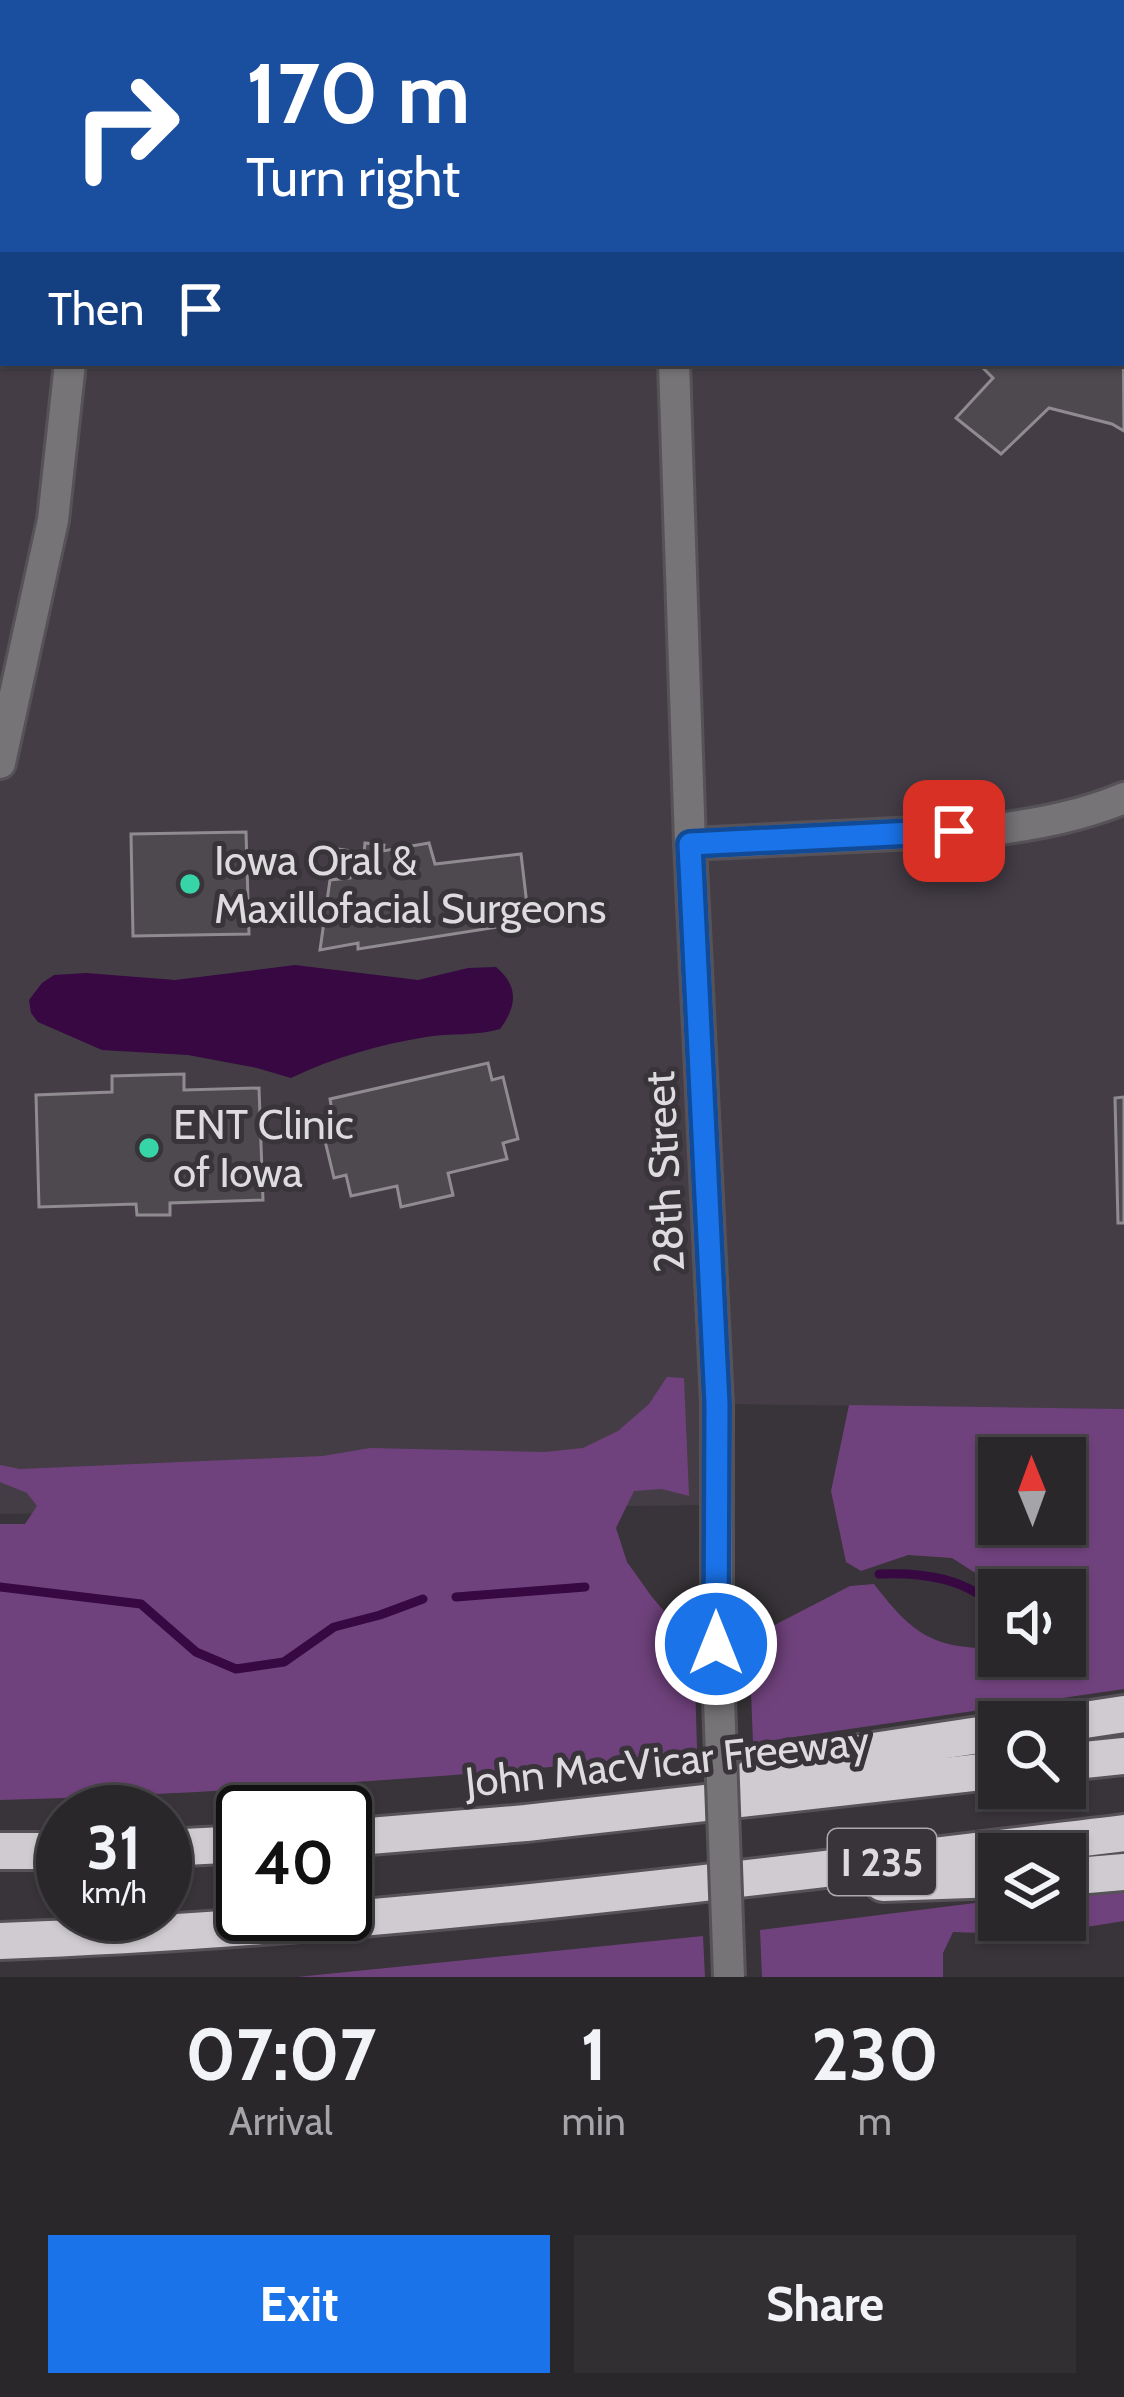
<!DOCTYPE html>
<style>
body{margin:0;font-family:Cabin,sans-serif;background:#322f33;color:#f1f3f6;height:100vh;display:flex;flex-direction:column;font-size:45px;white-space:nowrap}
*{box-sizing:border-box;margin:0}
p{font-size:39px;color:#a5a5a9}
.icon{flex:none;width:66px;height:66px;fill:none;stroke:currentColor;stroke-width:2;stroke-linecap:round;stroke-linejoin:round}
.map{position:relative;height:1977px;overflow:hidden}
.sheet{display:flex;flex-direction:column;background:#2a272b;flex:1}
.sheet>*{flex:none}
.guide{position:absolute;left:0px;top:0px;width:1125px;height:366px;box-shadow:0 3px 9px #0004,0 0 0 3px #464447;background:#1a4fa0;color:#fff;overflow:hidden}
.needle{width:78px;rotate:359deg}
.controls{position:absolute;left:978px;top:1437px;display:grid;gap:24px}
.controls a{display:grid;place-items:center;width:108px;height:108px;border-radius:0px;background:#2a272b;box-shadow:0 3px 9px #0004,0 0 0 3px #464447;font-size:60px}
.speed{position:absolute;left:36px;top:1785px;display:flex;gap:24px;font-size:60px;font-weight:700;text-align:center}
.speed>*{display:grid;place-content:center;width:156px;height:156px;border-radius:50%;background:#2a272b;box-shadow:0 3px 9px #0004,0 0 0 3px #464447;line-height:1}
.speed small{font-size:30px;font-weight:400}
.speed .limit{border:6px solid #111;border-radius:18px;background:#fff;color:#111}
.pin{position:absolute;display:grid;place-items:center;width:102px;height:102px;color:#fff;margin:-51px;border-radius:24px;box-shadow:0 6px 18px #0006}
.me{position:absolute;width:132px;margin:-66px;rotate:0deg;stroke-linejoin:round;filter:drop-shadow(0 0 9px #0008)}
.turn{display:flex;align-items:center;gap:42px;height:252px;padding:0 48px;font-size:54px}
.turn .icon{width:156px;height:156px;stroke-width:2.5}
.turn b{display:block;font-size:84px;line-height:102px}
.then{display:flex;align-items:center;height:114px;padding:0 48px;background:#0003;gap:24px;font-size:45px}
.eta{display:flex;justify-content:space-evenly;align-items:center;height:204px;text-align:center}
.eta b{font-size:72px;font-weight:700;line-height:84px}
.button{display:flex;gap:24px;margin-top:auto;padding:24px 48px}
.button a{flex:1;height:138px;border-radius:0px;background:#1a73e8;color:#fff;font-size:48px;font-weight:700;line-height:138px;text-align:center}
.button a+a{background:#322f33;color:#f1f3f6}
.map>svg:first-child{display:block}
</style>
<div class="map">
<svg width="1124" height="1977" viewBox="0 0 1124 1977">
<rect width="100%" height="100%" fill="#383439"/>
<path fill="#443d46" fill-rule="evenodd" d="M0,0H1124V1409L718,1404L717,1505L0,1514ZM3,3H1122V363H3Z"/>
<g fill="#70427d" fill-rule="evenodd">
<path d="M667,1377L684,1378L689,1496L662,1489L634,1491L616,1528L627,1562L652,1597L694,1646L697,1749C579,1767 460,1775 340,1783C227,1791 114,1797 0,1800V1524H25L37,1506L27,1493L0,1482V1465L20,1469L323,1456L370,1448L545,1452L583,1448L618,1431L649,1404Z"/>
<path d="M849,1405L1124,1409V1689L753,1743L749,1641L759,1633L850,1586L874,1584C914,1636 933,1648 999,1649V1656H1065V1590H1002L952,1558L908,1555L861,1571L846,1562L831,1491ZM999,1458H1065V1524H999Z"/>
<polygon points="1124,1891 1124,1921 1036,1935 953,1932 943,1953 943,1977 762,1977 760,1930 999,1900 999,1920 1065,1920 1065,1895"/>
<polygon points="703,1936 705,1977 297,1977"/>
</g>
<path fill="#370842" d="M295,965L418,980L468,968L496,967C519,986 517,1006 500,1029C475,1036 451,1033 426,1037C378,1045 335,1057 291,1078L257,1068L188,1055L102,1050L38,1022L31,1013L29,1000L42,983L54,975L86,973L175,980Z"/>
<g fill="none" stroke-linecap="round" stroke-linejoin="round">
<g stroke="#370842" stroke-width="9">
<path d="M879,1574C923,1572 968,1578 999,1611"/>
<polyline points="0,1587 141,1604 196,1652 236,1669 284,1662 334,1627 380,1615 423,1599"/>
<polyline points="456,1597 585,1587"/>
</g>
</g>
<g fill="#4d494e" stroke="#8f8b90" stroke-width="3">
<polygon points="1122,175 1124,431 1112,424 1049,408 1001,454 956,418 993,378 978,363 1122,363"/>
<polygon points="246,832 249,934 133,936 131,834"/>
<polygon points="365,843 384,845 383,851 429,843 435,864 521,854 529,922 358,949 358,943 320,950 330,880 350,878 350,872 335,869 338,849 364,853"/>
<polygon points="488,1063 492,1080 503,1077 518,1139 503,1143 507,1159 448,1173 453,1195 401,1207 397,1186 351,1196 346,1175 334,1178 320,1120 333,1116 330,1099"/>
<polygon points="184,1074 184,1090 259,1088 263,1200 170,1203 170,1215 137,1215 136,1204 39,1207 36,1095 112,1092 112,1076"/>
<polygon points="1124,1097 1124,1223 1118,1223 1115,1098"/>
</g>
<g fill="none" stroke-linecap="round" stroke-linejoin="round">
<defs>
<g id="minor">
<polyline points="67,0 67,3"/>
<polyline points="662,0 662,3"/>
<polyline points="674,363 690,844 717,1404 717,1644"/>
<polyline points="0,763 53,520 70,363"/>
<path d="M690,844L999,829C1043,823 1083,815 1124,798"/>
</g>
<g id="highway">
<polyline points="1065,1723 1124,1714"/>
<polyline points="1065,1762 1124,1756"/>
<polyline points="752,1777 860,1753 999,1732"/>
<polyline points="345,1838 526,1823 999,1770"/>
<polyline points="165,1848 243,1844"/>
<polyline points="0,1851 63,1851"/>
<polyline points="1065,1877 1124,1872"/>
<polyline points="883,1883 999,1879"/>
<path d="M0,1941C377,1927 750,1878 1124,1833"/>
</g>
</defs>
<use href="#minor" stroke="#565257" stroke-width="36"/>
<use href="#highway" stroke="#565257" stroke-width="42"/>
<use href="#minor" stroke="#767477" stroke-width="30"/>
<use href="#highway" stroke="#cfcbd0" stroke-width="36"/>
<defs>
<polyline id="minor-bridge" points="717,1644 729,1977"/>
</defs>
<use href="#minor-bridge" stroke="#565257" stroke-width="36" stroke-linecap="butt"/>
<use href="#minor-bridge" stroke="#767477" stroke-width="30"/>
</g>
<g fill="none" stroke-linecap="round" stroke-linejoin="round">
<defs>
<polyline id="route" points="716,1644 717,1404 690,844 954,831"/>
</defs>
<use href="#route" stroke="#114b97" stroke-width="30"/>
<use href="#route" stroke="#1a73e8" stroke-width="21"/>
</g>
<g fill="#36d4a7" stroke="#383439" stroke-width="4.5">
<circle cx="190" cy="884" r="12"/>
<circle cx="149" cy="1148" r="12"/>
</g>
<g text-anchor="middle" stroke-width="10" stroke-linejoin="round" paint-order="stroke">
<rect fill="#383439" stroke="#aca9ac" stroke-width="3" x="828" y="1829" width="108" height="66" rx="9"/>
<g font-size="39" font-weight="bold" fill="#dddbde">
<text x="882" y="1876">I 235</text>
</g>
<g font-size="42" fill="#dddbde" stroke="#383439" text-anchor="start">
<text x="214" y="875">Iowa Oral &amp;<tspan x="214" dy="48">Maxillofacial Surgeons</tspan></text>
<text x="173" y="1139">ENT Clinic<tspan x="173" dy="48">of Iowa</tspan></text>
</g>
<g font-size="42" fill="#dddbde" stroke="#383439">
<text transform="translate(664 1172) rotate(-93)" y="15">28th Street</text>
<text transform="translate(667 1761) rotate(-6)" y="15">John MacVicar Freeway</text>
</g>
</g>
</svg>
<div class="controls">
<a><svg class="needle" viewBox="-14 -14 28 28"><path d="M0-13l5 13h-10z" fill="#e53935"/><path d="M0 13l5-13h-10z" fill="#a5a5a9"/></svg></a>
<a><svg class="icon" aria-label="sound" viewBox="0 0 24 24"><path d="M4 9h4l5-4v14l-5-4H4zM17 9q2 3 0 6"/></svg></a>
<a><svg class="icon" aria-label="search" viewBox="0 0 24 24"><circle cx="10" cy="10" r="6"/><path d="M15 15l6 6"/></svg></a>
<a><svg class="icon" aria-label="layers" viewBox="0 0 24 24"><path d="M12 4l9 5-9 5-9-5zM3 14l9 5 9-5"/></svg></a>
</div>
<div class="speed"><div>31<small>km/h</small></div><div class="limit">40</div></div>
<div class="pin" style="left:954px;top:831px;background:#d93025"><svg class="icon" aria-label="arrive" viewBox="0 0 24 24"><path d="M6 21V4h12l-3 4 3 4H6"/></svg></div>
<svg class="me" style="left:716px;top:1644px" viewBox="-20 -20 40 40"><circle r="17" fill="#1a73e8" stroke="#fff" stroke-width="3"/><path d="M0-11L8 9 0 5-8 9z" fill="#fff"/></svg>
<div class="guide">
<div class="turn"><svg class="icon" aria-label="right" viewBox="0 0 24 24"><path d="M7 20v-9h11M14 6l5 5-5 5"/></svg><div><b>170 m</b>Turn right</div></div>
<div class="then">Then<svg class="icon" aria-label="arrive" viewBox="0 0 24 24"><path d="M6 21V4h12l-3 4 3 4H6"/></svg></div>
</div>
</div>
<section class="sheet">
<div class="eta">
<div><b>07:07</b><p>Arrival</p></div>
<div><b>1</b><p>min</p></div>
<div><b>230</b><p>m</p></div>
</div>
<div class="button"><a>Exit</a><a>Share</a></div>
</section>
